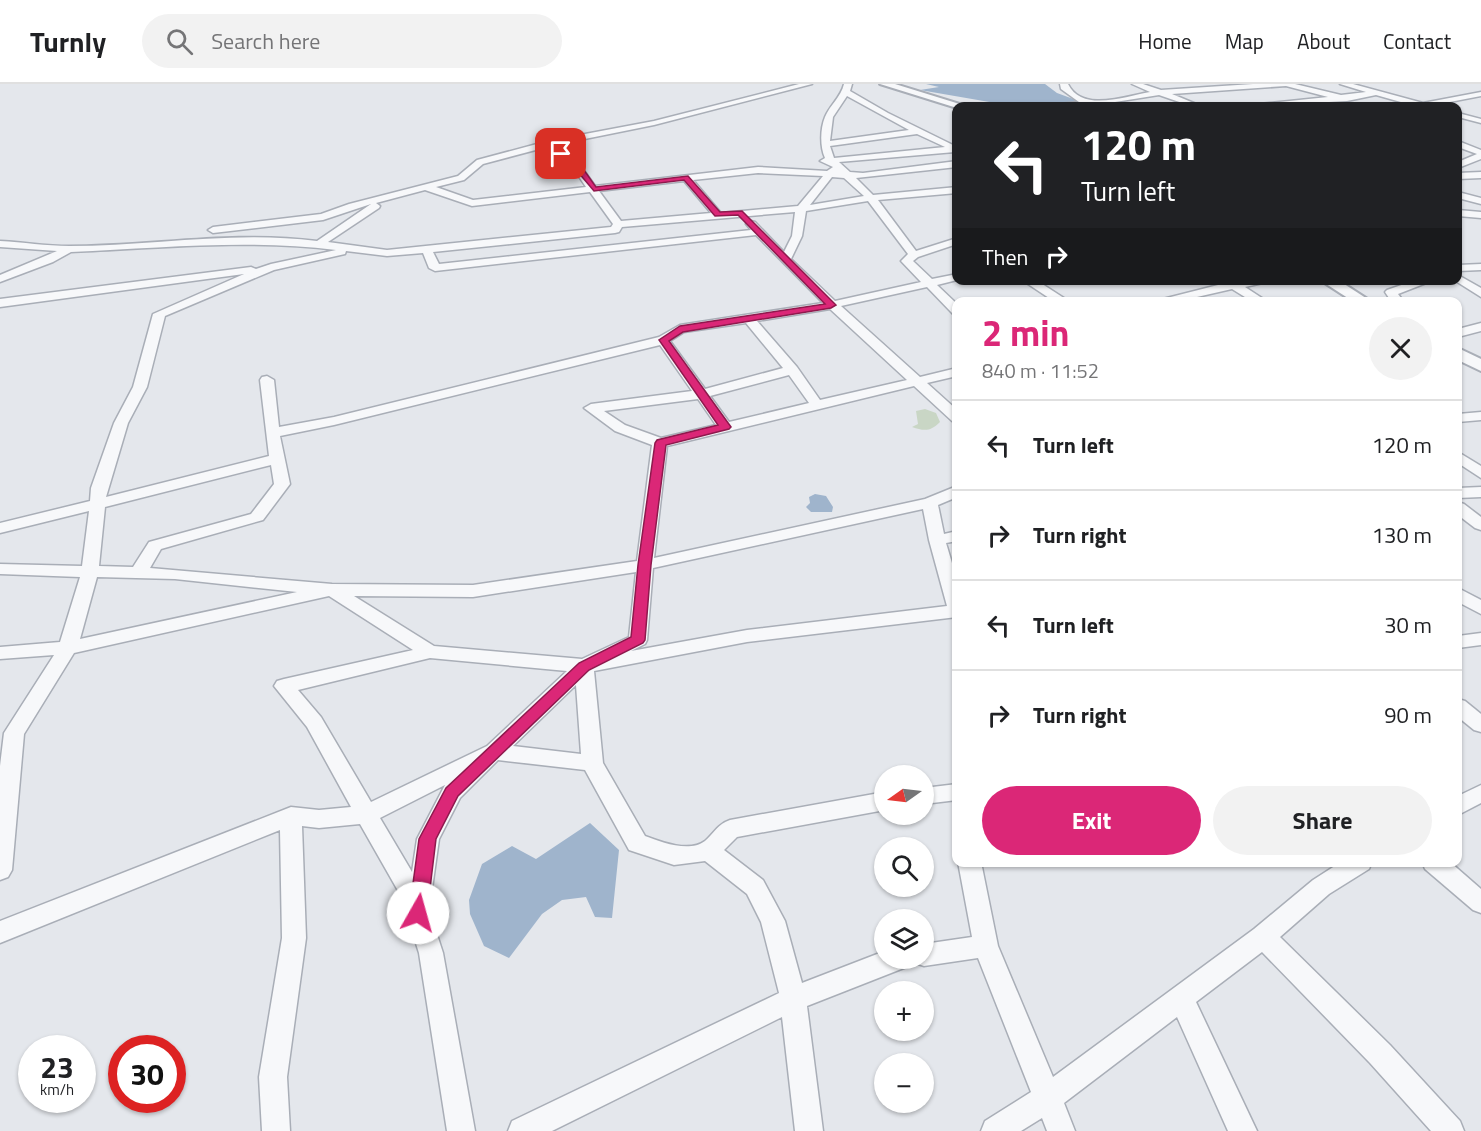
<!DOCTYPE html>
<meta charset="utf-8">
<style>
body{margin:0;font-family:"Titillium Web",sans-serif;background:#f2f2f2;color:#202124;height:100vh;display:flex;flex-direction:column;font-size:22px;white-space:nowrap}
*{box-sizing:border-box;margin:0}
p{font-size:20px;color:#757577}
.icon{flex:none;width:33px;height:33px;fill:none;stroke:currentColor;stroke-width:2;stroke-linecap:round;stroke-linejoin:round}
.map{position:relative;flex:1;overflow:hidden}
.details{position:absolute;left:952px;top:213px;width:510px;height:570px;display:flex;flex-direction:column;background:#fff;border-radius:12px;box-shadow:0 2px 4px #0004}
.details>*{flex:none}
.top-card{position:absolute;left:952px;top:18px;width:510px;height:183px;border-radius:12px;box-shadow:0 2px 4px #0004;background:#202124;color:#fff;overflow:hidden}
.needle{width:39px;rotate:256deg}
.buttons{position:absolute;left:874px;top:681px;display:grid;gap:12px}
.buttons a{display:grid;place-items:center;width:60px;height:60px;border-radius:50%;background:#fff;box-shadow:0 2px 4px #0004;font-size:30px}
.speed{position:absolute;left:18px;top:951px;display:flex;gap:12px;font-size:30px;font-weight:700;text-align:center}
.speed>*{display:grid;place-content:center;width:78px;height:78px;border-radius:50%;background:#fff;box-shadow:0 2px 4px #0004;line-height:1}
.speed small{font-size:15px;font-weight:400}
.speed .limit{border:9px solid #d22;background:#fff;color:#111}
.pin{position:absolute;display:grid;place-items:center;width:51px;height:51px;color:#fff;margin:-26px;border-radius:12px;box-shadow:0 3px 9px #0006}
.me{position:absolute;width:66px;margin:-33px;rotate:7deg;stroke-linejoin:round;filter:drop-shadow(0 0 4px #0008)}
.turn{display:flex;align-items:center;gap:21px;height:126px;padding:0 30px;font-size:27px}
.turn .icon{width:78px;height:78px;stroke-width:2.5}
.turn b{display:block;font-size:42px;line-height:51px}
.then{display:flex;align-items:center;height:57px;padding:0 30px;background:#0003;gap:12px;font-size:22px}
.round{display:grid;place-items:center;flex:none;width:63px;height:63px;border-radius:32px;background:#f2f2f2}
.overview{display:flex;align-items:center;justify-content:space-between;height:102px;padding:0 30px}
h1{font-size:36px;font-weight:700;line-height:45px;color:#db2777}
.cta{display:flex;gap:12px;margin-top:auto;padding:12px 30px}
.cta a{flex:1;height:69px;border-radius:36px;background:#db2777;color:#fff;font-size:24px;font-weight:700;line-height:69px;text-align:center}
.cta a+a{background:#f2f2f2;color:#202124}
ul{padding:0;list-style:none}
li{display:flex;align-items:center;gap:18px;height:90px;padding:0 30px;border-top:2px solid #e0e0e0}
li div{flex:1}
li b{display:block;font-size:22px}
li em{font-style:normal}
header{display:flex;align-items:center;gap:36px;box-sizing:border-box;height:84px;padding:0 30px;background:#fff;border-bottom:2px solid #e0e0e0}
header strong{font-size:28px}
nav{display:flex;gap:33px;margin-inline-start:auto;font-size:21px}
.search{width:420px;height:54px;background:#f2f2f2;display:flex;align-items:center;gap:15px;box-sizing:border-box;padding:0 21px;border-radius:33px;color:#757577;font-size:22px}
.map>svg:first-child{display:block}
</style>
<header>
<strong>Turnly</strong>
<div class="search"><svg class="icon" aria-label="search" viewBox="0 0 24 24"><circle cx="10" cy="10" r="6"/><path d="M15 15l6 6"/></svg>Search here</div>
<nav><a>Home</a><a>Map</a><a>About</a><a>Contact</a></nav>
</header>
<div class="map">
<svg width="1481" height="1047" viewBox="0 0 1481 1047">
<rect width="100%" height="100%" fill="#e4e7ec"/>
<path fill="#c9d6c5" d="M925,325L936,329L940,338C930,348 924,347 912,343L918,340L916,327Z"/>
<g fill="#9fb4cc">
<polygon points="926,0 1045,0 1057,9 1076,16 1071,19 999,22 1001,20 920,6 939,3"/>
<polygon points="815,410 826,412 833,423 832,428 811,428 806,423 810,419 809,413"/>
<polygon points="590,739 619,766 612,834 595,833 586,813 562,816 542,830 509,874 484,862 470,830 469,816 482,780 512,762 536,775"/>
</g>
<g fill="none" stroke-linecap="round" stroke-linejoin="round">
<defs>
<g id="minor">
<path d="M799,0H812L654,41L555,61L577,77L595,102L758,83L827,87L833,83L820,77L825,74C820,63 820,45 825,33C830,21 841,13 844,0H852L850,7L888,29L957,63L955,68L839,78L850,88L863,89L957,77V83L856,94L873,111L957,103V109L878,116L916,167L957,154V160L918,173L913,177L932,195L957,190V196L937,201L957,220V231L953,230L927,203L841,222L920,293L957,284V292L927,299L957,326V338L952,337L914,302L667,362L654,474L925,415L957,402V413L938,421L944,450L957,447V457L946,459L957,496V533L747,558L594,587L603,679L645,752C661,758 689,769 705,757C714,749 718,740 730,736L885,708V726L737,753L724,766L763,796L785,837L802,899L885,867V874H912L909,882L807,922L823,1047H795L782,933L552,1047H508L512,1037L779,909L761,838L747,810L705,777L674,781L629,766L585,686L498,676L460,714L439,755L429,826L443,869L475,1047H447L419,869L401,812L360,740L319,744L302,742L306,854L287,993L290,1047H262L259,993L282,854L280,746L0,859V837L291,723L319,726L351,723L307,643L274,602L277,597L284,595L413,566L329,512L74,569L24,650L12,786L8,793L0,796V682L4,649L54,571L0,575V563L60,558L80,493L0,490V480L82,482L89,427L0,449V439L90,417L91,404L114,339L133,303L153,230L244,190L0,223V215L251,183L256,185L271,180L336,166C250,155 160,164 71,168L53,178L0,198V191L57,167L0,163V157C23,158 46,162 69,162C152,162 234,146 317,157L371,120L323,136L213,149L208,146L213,143L321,130L349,120L458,92L477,76L548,57L654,37ZM847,12L909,46L830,57L833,33ZM917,50L945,63L834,74L830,62ZM547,63L571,81L586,103L473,116L436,103L464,96L483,80ZM758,89L823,92L798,122L721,129L693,96ZM832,93L844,94L864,112L810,121ZM684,97L711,129L621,137L599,107ZM425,106L472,122L590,108L613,140L611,143L387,166L328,158L379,124L380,122L376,119ZM868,117L908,170L901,177L921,198L835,217L791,175L802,152L806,127ZM795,128L792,152L784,168L755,138L751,137L746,140L751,146L439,180L433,168L615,149L619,148L622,143ZM756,151L823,219L680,241L659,253L334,333L279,343L274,296L267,292L262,293L260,296L269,372L106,413L128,339L147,303L165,232L274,186L345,170L346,167L387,172L423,169L429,184L435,187ZM830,225L907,296L820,316L797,283L757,237ZM746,239L783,284L705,305L670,257L684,248ZM660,261L692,307L591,320L584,324L615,347L652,361L637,477L473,501L332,500L150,484L161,465L263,436L290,400L280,352L334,341ZM789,291L809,319L729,338L710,312ZM698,315L716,341L661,354L625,341L604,327ZM271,381L274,400L251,430L149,458L133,483L99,482L105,423ZM923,425L929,456L947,522L747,546L631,567L645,560L647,556L653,484ZM636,488L629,553L582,575L434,562L354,512L473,513ZM97,493L175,495L297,508L80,555ZM430,574L567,587L487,662L371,718L321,633L298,606ZM576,601L581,670L513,662ZM445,701L417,755L412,788L380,734Z"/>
<path d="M1060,0H1068C1082,29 1126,12 1150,8L1132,0H1143L1161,6L1253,0H1295L1341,11L1366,8L1340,0H1353L1423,19L1481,8V12L1429,22H1415L1376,11L1347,17L1258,22L1259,20L1328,13L1286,2L1172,10L1201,22H1191L1159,11L1090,22H1055L1059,20L1079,18L1061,5Z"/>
<polygon points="1458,29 1481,35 1481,39 1458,33"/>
<polygon points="1458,57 1481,66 1481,75 1458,84 1458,78 1477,70 1458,63"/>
<polygon points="1481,88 1481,94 1458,95 1458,89"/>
<polygon points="1458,108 1481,114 1481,120 1458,114"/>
<polygon points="1458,126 1481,128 1481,134 1458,132"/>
<polygon points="1481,180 1481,186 1458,187 1458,181"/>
<polygon points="1458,191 1481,204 1481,213 1454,196 1458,196"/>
<polygon points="1022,196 1036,196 1070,218 1055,218"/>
<polygon points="1227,196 1276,196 1245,203 1268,218 1253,218 1232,205 1175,218 1151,218 1226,199"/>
<polygon points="1416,196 1434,196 1398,210 1401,214 1398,218 1385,218 1389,214 1385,208 1387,206"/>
<polygon points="1481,239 1481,247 1458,253 1458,245"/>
<polygon points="1481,328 1481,336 1458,338 1458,330"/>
<polygon points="1458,368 1481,382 1481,394 1458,379"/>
<polygon points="1481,403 1481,413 1458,414 1458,404"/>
<polygon points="1458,418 1464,420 1481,433 1481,446 1475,444 1458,431"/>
<polygon points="1458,504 1481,516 1481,530 1458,518"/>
<polygon points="1481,549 1481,561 1458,564 1458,552"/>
<polygon points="1458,615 1465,617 1481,630 1481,648 1474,646 1458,633"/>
<polygon points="957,700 957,716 924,720 924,704"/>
<polygon points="1481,701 1481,719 1458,731 1458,712"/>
<polygon points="958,778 981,778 998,862 1053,993 1254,845 1313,796 1341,778 1372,778 1369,785 1329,810 1280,853 1390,961 1460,1037 1464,1047 1431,1047 1370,979 1262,868 1196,918 1257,1047 1228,1047 1177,933 1064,1019 1075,1047 1047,1047 1042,1034 1021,1047 981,1047 985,1037 1031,1008 978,874 924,882 915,879 913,874 924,874 924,860 972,853"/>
<polygon points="1422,778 1450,778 1481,805 1481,829 1473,826 1425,785"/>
</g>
<g id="tertiary">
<polygon points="880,0 895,0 966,22 957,24"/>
<polygon points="1320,196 1338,196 1372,218 1354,218"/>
<polygon points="1458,264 1481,275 1481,287 1458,276"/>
</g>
</defs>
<use href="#minor" stroke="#a9aeb7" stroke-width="3"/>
<use href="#tertiary" stroke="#a9aeb7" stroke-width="4"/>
<use href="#minor" fill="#f7f8fa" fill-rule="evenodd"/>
<use href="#tertiary" fill="#f7f8fa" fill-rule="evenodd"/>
</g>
<path fill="#db2777" stroke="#8e194d" stroke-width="1.5" d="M559,68C575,69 587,91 596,103L688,92L720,128L742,127L836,221L831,224L683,248L669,257L731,343L729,345L666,361L651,481L645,556L643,559L589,586L458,712L436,755L427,829L425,834L418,837L412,834L409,829L419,755L446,704L579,579L631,553L638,481L655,359L657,356L718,341L659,256L680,242L825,220L738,131L715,132L684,96L594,107L572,81L559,71Z"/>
</svg>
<div class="buttons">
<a><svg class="needle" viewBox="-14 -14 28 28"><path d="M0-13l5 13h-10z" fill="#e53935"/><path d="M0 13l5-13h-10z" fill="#757577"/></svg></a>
<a><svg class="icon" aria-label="search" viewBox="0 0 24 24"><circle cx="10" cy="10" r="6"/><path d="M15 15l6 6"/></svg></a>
<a><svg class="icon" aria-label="layers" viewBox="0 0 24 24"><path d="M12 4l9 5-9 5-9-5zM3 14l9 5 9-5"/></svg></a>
<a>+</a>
<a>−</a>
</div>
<div class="speed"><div>23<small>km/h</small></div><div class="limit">30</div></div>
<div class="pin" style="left:561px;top:70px;background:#d93025"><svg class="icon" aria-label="arrive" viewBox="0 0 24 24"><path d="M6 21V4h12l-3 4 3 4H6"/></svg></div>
<svg class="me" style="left:418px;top:829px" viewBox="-20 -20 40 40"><circle r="19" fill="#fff"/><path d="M0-13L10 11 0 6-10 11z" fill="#db2777"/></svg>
<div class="top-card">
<div class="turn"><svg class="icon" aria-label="left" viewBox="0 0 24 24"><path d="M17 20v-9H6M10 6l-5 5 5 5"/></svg><div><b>120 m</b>Turn left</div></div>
<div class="then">Then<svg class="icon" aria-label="right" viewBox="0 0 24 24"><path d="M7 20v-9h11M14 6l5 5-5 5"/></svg></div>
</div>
<section class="details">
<div class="overview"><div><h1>2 min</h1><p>840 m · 11:52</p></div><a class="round"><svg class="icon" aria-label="close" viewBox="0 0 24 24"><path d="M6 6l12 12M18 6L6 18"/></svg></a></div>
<ul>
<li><svg class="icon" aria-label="left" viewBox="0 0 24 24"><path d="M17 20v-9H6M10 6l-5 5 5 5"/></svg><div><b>Turn left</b></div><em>120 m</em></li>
<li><svg class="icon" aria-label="right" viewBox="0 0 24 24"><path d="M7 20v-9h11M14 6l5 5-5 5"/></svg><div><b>Turn right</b></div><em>130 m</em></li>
<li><svg class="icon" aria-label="left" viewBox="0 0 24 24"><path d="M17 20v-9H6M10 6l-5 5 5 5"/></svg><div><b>Turn left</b></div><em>30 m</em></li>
<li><svg class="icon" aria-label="right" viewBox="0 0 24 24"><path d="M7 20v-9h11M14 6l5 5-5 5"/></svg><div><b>Turn right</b></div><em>90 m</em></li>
</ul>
<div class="cta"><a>Exit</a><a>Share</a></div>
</section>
</div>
